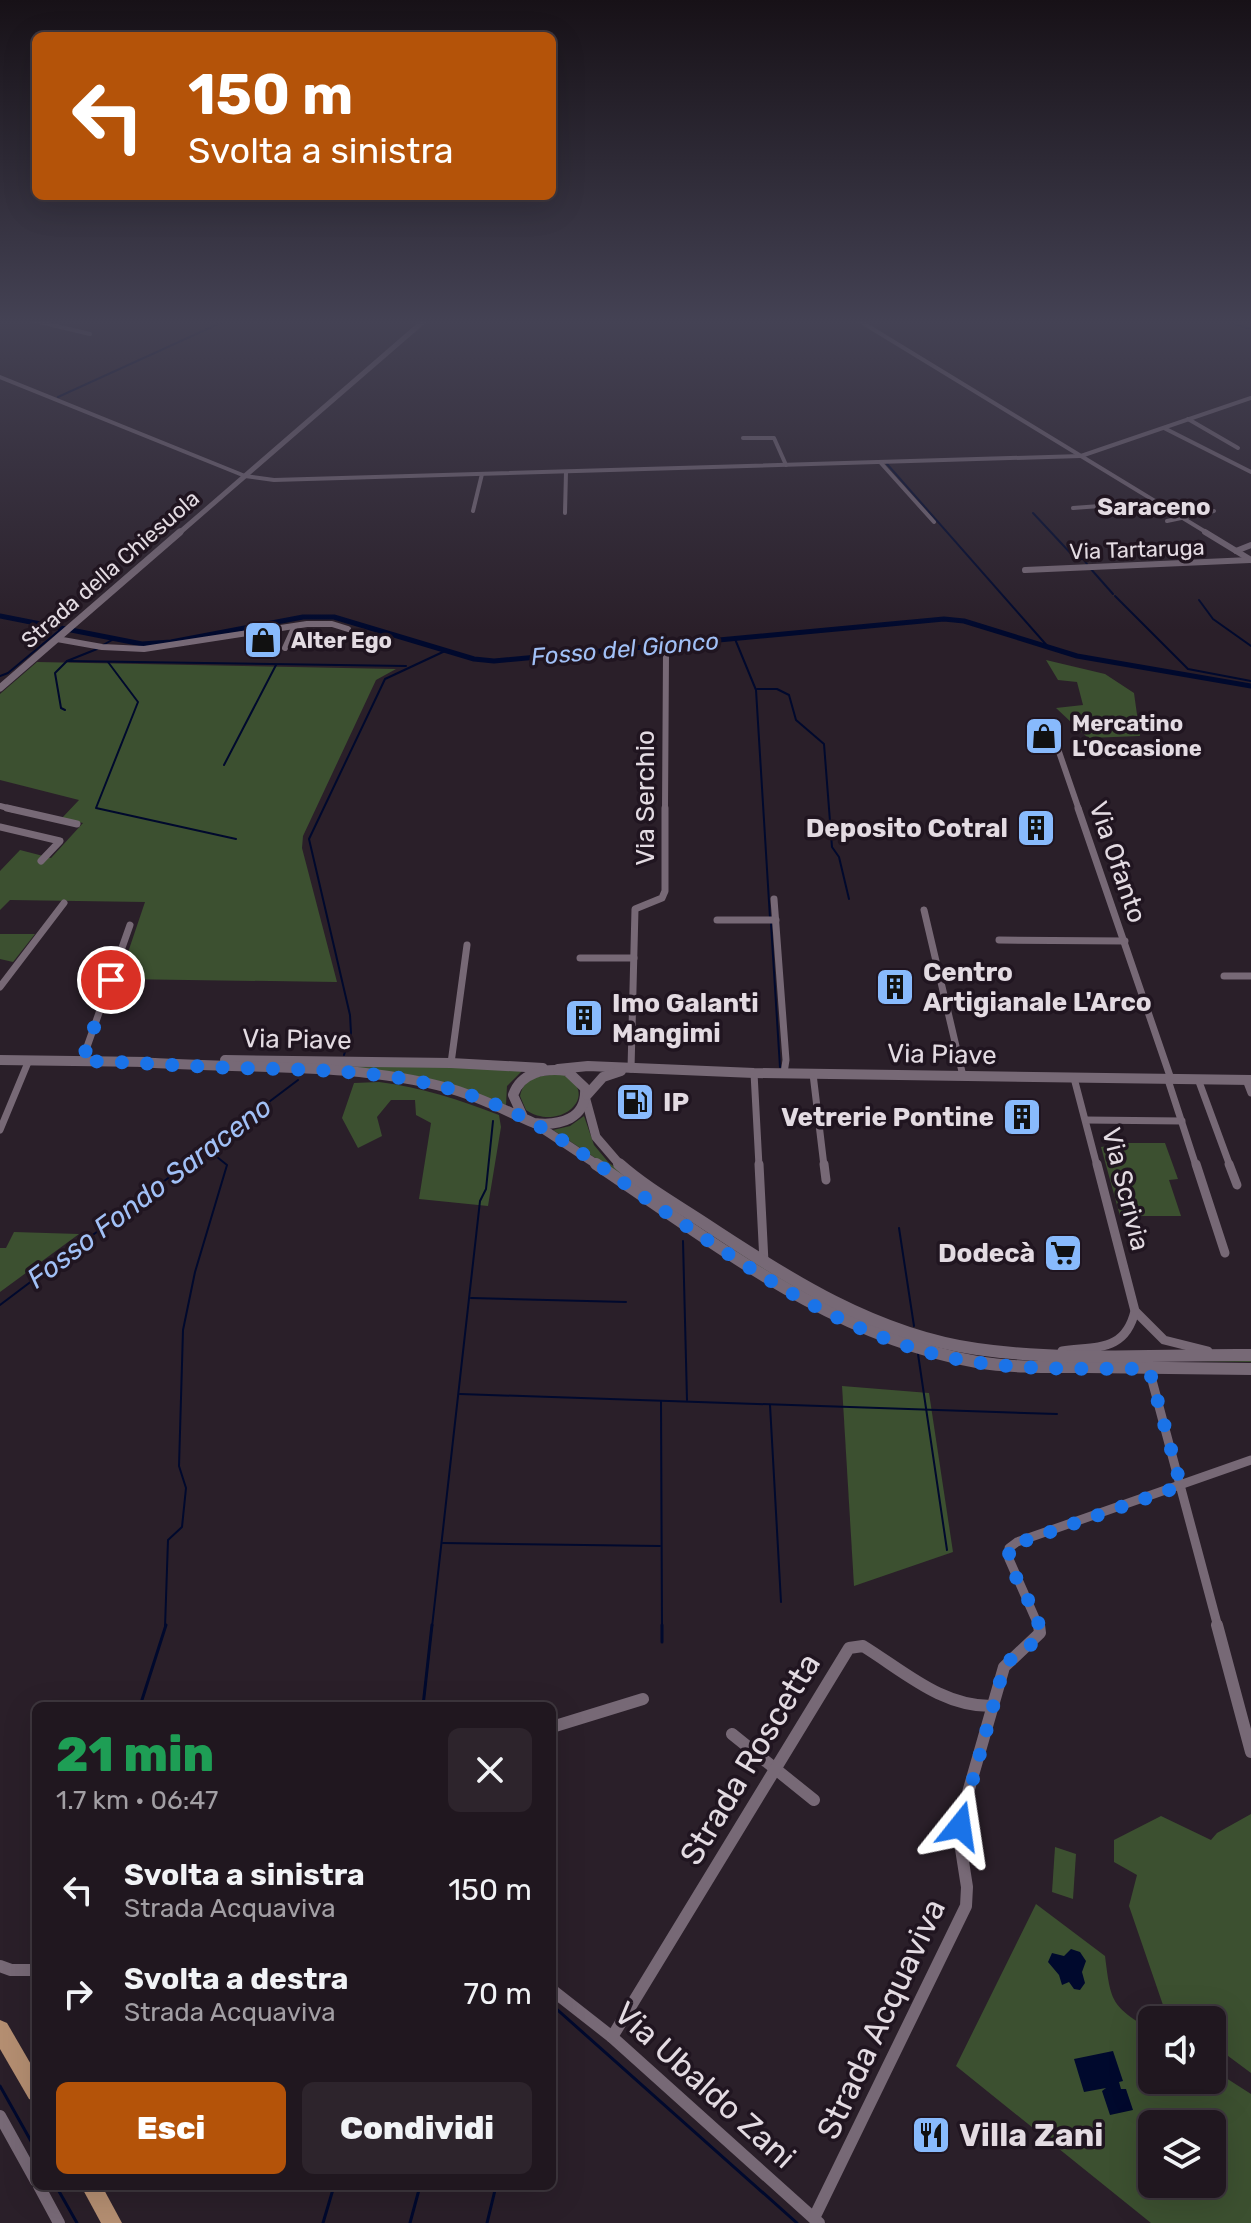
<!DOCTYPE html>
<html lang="it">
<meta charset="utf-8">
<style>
body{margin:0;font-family:Rubik,sans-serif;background:#2d242c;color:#f1f3f6;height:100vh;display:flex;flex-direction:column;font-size:30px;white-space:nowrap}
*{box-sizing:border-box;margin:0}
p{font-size:26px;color:#a29fa4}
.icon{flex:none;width:44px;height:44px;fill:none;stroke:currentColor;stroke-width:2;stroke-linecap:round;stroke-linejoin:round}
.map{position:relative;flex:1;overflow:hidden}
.drawer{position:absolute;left:32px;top:1702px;width:524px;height:488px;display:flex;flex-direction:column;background:#20171f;border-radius:12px;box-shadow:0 8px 32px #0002,0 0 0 2px #3d363d}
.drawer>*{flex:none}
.guide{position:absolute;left:32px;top:32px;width:524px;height:168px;border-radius:12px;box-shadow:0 8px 32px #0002,0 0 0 2px #3d363d;background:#b45309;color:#fff;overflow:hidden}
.tools{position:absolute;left:1138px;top:2006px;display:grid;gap:16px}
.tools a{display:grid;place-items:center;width:88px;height:88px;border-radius:12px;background:#20171f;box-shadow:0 8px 32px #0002,0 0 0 2px #3d363d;font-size:40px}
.pin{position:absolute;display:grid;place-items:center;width:68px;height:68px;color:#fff;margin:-34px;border:4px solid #fff;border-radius:50%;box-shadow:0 2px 8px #0007}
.me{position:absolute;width:88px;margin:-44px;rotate:15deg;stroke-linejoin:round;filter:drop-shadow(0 0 6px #0008)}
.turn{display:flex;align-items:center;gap:28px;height:168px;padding:0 24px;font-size:36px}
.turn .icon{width:104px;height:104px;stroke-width:2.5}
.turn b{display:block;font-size:56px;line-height:68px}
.round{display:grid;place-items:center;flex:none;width:84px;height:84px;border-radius:12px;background:#2d242c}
.head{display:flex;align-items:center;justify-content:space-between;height:136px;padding:0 24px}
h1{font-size:48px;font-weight:800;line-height:60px;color:#1e9e55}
.button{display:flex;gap:16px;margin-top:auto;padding:16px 24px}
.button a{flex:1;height:92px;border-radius:12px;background:#b45309;color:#fff;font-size:32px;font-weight:800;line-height:92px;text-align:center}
.button a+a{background:#2d242c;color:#f1f3f6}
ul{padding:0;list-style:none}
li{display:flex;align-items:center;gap:24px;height:104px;padding:0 24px}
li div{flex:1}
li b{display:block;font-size:30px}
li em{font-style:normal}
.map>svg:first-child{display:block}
</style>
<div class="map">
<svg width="1251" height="2223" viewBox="0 0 1251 2223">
<rect width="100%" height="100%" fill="#2a1f29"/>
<g fill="#3c5030" fill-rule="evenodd">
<polygon points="1046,660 1105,674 1134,693 1140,736 1088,738 1056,708 1083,705 1077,682 1058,680"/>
<polygon points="37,662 396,669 376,680 303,836 302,848 337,982 119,979 145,902 10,900 0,910 0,871 20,850 51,858 83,823 62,818 79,800 0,780 0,694"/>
<polygon points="0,934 35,934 13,962 0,959"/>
<polygon points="336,1066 526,1067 507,1086 506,1105 415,1076"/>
<path d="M562,1074C603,1094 560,1133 526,1110L520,1096C525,1074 543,1076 562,1074Z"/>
<path d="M379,1082C421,1087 460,1100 499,1115L501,1127L488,1206L419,1199L431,1123L416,1115L415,1100H391L377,1117L382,1136L358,1148L342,1118L354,1083Z"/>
<path d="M584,1116L594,1145L609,1163C725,1242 841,1331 984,1351C1071,1363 1163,1357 1251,1358V1362L1021,1358L962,1350L899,1335L835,1310L789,1286L553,1130L570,1126Z"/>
<polygon points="1129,1143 1165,1143 1178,1179 1169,1180 1181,1216 1120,1216 1101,1147"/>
<polygon points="14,1232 79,1234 0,1292 0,1248 6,1248"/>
<polygon points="842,1386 929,1393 953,1552 854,1586"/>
<polygon points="1251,1814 1251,2073 1212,2044 1212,2020 1180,2020 1164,2008 1129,1906 1137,1875 1114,1862 1114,1840 1161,1816 1211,1840 1217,1833"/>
<polygon points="1055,1847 1076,1854 1073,1899 1052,1892"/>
<path d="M1036,1904L1105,1956C1111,2003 1111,2005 1152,2031V2080H1212V2069L1251,2094V2223H1151L956,2066ZM1152,2124H1212V2184H1152Z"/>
</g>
<g fill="#00092d">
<polygon points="1071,1949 1080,1952 1086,1961 1082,1972 1085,1983 1080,1990 1074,1989 1069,1982 1062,1985 1059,1975 1048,1962 1052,1953 1064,1956"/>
<polygon points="1113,2051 1123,2081 1119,2082 1121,2089 1126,2089 1133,2110 1110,2115 1102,2091 1106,2088 1084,2092 1074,2059"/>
</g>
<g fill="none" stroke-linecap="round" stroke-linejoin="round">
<g stroke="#00092d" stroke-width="2">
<polyline points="1221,320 1251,329"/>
<polyline points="58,397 227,320"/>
<polyline points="887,464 1050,649"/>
<polyline points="1033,513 1076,559 1083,559 1087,564"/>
<polyline points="1090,568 1113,594"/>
<polyline points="1115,596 1188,669 1251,681"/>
<polyline points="1199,600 1213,619 1251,646"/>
<polyline points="735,639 756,690 770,918"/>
<polyline points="103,645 112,640"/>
<polyline points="67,661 406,666"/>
<polyline points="108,662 138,702 96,808 236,839"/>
<polyline points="0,676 8,673 61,629"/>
<polyline points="757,689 777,689 789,695 796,720 824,744 832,847 839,857 849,899"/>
<polyline points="65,710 61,708 55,673 67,661 97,649"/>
<polyline points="224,765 276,665"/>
<polyline points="771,924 780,1067"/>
<polyline points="344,1055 351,1033 350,1015 309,839 385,679 445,651"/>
<polyline points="899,1228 914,1326"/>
<polyline points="683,1241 687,1400"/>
<polyline points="471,1298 626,1302"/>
<polyline points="0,1305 298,1080"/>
<polyline points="918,1354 947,1550"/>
<polyline points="460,1394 1057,1414"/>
<polyline points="661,1401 662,1627"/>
<polyline points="770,1405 781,1602"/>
<polyline points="443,1543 660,1546"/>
<polyline points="165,1627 168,1540 182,1527 186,1488 179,1466 183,1330 195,1272 227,1165 207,1149"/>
<polyline points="432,1627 480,1201 486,1189 493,1121"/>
</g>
<g stroke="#00092d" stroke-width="3">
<polyline points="662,1625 662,1642"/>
<polyline points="140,1706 166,1625"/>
<polyline points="423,1706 432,1625"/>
<polyline points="552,2005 797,2223"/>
<polyline points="0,2086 36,2150"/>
<polyline points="56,2186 77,2223"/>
<polyline points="323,2223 334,2186"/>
<polyline points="410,2223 420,2186"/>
<polyline points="487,2223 496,2186"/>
</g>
<polyline stroke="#00092d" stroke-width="5" points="0,616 142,644 171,642 303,617 334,617 474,659 494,661 944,619 964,621 1077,656 1251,686"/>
<g stroke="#776976" stroke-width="4">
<polyline points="31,320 90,334"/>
<polyline points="858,320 1209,534"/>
<polyline points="0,377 245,476 274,480 1081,456 1251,398"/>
<polyline points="1188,419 1238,448"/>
<polyline points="1164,428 1251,472"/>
<polyline points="743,438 774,438 786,465"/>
<polyline points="880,462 934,522"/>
<polyline points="1073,508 1154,502"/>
<polyline points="473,511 482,474"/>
<polyline points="565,513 566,472"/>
<polyline points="1167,521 1214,511"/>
</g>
<g stroke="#776976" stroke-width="6">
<polyline points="1205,532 1251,560"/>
<polyline points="1236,551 1251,545"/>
<polyline points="1025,570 1250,560"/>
<polyline points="57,639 102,647 144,649 307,624 332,624 348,629"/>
<polyline points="285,648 295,626"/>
<polyline points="1058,749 1079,810"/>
<polyline points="0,806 15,810"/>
<polyline points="665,810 666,654"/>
</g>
<g stroke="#776976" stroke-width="7">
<polyline points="7,808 77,824"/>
<polyline points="1078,808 1171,1079 1169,1083 1196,1166"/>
<polyline points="0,827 60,841 41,861"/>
<polyline points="774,899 786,1060 784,1073"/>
<polyline points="924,910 963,1076"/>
<polyline points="717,920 776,920"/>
<polyline points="999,940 1125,941"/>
<polyline points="580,958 634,958"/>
<polyline points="1224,976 1251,976"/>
<polyline points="0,987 64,903"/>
<polyline points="82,1061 130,925"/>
<polyline points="451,1063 467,945"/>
<polyline points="631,1069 635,909 662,898 665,891 665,808"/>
<polyline points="754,1073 759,1166"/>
<polyline points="813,1074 824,1166"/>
<polyline points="1074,1078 1097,1166"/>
<polyline points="1198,1079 1230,1166"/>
<polyline points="1246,1080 1251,1093"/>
<polyline points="1086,1120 1182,1121"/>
<polyline points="0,1130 29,1060"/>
</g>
<g stroke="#776976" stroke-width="9">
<polyline points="759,1164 764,1262"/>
<polyline points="824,1164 826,1180"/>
<polyline points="1196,1164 1225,1253"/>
<polyline points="1229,1164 1237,1185"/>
<polyline points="1135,1311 1164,1340 1208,1351"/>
<path d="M1062,1351C1097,1346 1125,1352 1135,1311L1097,1164"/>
<polyline points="1149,1369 1218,1627"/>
<polyline points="1039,1627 1009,1559 1009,1548 1017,1542 1251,1460"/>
</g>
<g stroke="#776976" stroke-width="12">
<polyline points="1217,1625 1251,1752"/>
<polyline points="552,1727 643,1699"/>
<polyline points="732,1734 814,1800"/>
<polyline points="0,1966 11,1970 36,1970"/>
<polyline points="552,1990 612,2037 819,2223"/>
<path d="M612,2037L849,1648L863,1646C905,1672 942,1707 993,1706"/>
<polyline points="0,2116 36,2181"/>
<polyline points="39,2186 59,2223"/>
<polyline points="814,2218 966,1906 967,1887 959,1836 963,1810 1004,1667 1040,1633 1039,1625"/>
</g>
<polyline stroke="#776976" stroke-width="5" points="178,534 425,320"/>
<polyline stroke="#776976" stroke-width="7" points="0,688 180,532"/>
<g stroke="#776976" stroke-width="9">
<polyline points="586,1100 596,1137 621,1166"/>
<polyline points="534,1123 599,1166"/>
</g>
<g stroke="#776976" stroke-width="12">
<path d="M596,1164C716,1244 831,1336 977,1362C1013,1368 1050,1367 1086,1367C1141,1368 1196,1368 1251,1369"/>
<path d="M619,1164C645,1187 675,1204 704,1223C787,1278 876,1335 977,1349C1067,1362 1161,1354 1251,1355"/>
</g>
<g stroke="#776976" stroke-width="10">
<polyline points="0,1060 148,1062"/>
<polyline points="225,1060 451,1063 543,1068"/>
<path d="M141,1062C243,1070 349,1061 448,1088C478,1096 506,1111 534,1123C560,1126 587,1119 585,1088L567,1071C545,1068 521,1072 513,1095L523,1117"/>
<polyline points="558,1069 588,1066 754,1073 1251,1080"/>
<polyline points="587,1095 603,1077 621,1071"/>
</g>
<g fill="#b48e71" fill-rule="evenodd">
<polygon points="0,2020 7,2023 36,2073 36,2102 29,2099 0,2049"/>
<polygon points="81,2186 102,2186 122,2223 101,2223"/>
</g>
</g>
<linearGradient id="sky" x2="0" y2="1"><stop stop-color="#171117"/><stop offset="0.51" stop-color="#444254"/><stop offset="1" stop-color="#444254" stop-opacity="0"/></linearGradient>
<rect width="1251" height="631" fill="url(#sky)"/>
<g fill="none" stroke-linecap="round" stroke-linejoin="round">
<path stroke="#1a73e8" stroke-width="14" stroke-dasharray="0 25.2" d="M111,980L82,1061C132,1062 182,1066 233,1068C319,1070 407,1069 489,1102C554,1127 610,1175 667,1213C762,1277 859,1345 974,1362C1032,1371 1091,1368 1149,1369L1181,1486L1010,1546C1003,1571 1039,1606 1040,1633C1033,1649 1014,1652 1004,1667L960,1826"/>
</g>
<defs>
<symbol id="shop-square" viewBox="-11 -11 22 22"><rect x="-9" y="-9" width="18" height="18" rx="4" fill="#88bafc" stroke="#201520"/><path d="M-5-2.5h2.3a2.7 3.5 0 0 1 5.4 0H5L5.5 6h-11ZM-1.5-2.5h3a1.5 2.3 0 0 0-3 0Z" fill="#111"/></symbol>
<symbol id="building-square" viewBox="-11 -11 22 22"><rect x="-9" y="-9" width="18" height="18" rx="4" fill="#88bafc" stroke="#201520"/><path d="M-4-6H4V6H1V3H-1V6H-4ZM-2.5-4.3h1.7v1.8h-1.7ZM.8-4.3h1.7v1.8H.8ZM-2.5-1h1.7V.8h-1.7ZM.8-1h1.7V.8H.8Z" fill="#111"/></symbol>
<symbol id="fuel-square" viewBox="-11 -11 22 22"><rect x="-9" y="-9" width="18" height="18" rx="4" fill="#88bafc" stroke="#201520"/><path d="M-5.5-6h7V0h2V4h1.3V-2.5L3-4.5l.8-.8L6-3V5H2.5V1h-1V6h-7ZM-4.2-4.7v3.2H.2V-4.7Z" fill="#111"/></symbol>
<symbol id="supermarket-square" viewBox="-11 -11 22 22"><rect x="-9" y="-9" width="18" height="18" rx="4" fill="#88bafc" stroke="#201520"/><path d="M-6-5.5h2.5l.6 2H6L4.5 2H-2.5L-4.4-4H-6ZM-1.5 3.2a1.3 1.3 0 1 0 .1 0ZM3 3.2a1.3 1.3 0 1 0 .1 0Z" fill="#111"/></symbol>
<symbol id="restaurant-square" viewBox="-11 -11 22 22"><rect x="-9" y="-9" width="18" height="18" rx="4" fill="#88bafc" stroke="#201520"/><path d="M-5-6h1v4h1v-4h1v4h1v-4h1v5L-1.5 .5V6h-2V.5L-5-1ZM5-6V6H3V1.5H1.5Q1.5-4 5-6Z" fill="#111"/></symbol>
</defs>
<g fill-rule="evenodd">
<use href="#shop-square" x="241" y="618" width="44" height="44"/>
<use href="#shop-square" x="1022" y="714" width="44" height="44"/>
<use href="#building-square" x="1014" y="806" width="44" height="44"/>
<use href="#building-square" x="873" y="965" width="44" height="44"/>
<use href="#building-square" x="562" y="996" width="44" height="44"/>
<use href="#fuel-square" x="613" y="1080" width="44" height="44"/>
<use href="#building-square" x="1000" y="1095" width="44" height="44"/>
<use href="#supermarket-square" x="1041" y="1231" width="44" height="44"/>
<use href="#restaurant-square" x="909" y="2113" width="44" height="44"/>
</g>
<g text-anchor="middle" stroke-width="7" stroke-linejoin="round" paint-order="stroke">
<g font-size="22" fill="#e3dbe2" stroke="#201520">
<text transform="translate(1137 549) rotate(-2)" y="8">Via Tartaruga</text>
<text transform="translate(110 569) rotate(-41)" y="8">Strada della Chiesuola</text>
</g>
<g font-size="22" font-weight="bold" fill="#e3dbe2" stroke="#201520" text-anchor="start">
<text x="291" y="648">Alter Ego</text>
<text x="1072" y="731">Mercatino<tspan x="1072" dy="25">L'Occasione</tspan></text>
</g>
<g font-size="24" font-weight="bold" fill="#e3dbe2" stroke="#201520">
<text x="1154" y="515">Saraceno</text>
</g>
<g font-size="24" font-style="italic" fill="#a1c0f6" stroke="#201520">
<text transform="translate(625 649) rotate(-5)" y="8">Fosso del Gionco</text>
</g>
<g font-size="26" fill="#e3dbe2" stroke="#201520">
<text transform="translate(645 798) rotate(-90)" y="9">Via Serchio</text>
<text transform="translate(1118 862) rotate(71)" y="9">Via Ofanto</text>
<text transform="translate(297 1039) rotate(1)" y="9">Via Piave</text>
<text transform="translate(942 1054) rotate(1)" y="9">Via Piave</text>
<text transform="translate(1126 1189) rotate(76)" y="9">Via Scrivia</text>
</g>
<g font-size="26" font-weight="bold" fill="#e3dbe2" stroke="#201520" text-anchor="end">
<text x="1008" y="837">Deposito Cotral</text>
<text x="923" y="981" text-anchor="start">Centro<tspan x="923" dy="30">Artigianale L'Arco</tspan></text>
<text x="612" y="1012" text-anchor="start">Imo Galanti<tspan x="612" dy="30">Mangimi</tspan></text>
<text x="663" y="1111" text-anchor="start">IP</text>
<text x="994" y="1126">Vetrerie Pontine</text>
<text x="1035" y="1262">Dodecà</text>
</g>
<g font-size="28" font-style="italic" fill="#a1c0f6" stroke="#201520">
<text transform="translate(149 1192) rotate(-37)" y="10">Fosso Fondo Saraceno</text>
</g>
<g font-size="32" fill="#e3dbe2" stroke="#201520">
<text transform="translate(750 1759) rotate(-59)" y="11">Strada Roscetta</text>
<text transform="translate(881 2019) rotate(-65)" y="11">Strada Acquaviva</text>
<text transform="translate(705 2085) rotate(42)" y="11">Via Ubaldo Zani</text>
</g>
<g font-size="32" font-weight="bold" fill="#e3dbe2" stroke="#201520" text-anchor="start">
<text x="959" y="2146">Villa Zani</text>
</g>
</g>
</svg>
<div class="tools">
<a><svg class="icon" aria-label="sound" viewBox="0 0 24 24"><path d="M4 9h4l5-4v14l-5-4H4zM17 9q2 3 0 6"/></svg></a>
<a><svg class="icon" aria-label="layers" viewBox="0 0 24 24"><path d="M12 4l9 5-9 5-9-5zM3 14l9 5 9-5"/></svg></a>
</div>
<div class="pin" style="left:111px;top:980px;background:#d93025"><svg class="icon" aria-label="arrive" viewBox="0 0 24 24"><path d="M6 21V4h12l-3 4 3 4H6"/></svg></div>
<svg class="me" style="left:960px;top:1826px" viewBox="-20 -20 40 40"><path d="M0-17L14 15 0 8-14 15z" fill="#1a73e8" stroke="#fff" stroke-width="4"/></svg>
<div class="guide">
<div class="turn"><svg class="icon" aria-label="left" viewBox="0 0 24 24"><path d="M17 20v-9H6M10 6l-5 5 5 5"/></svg><div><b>150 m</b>Svolta a sinistra</div></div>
</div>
<section class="drawer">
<div class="head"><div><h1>21 min</h1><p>1.7 km · 06:47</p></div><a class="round"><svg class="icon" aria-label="close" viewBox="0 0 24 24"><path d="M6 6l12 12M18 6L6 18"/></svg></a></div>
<ul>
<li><svg class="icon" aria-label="left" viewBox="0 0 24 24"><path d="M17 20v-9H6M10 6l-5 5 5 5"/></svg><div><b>Svolta a sinistra</b><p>Strada Acquaviva</p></div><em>150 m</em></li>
<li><svg class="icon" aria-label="right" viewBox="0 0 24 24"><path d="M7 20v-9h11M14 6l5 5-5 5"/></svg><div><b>Svolta a destra</b><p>Strada Acquaviva</p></div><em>70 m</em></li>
</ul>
<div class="button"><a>Esci</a><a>Condividi</a></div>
</section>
</div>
